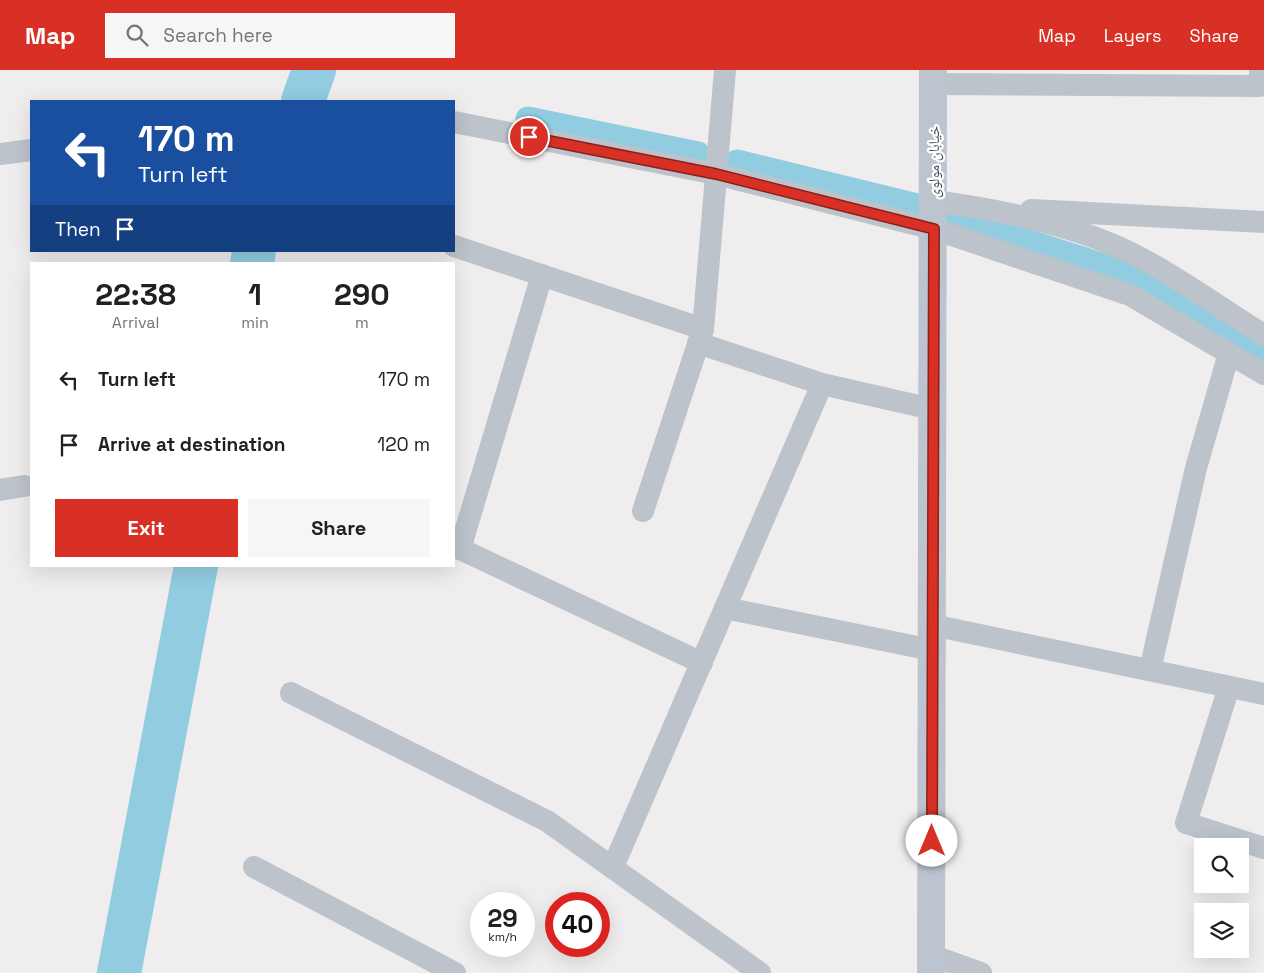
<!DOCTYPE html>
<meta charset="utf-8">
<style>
body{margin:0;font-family:"Space Grotesk","Noto Naskh Arabic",sans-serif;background:#f6f6f6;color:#202124;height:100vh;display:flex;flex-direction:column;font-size:19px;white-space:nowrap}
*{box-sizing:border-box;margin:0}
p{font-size:16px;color:#757577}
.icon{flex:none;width:28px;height:28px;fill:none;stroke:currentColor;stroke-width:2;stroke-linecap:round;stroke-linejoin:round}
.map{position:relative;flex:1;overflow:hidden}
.side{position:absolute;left:30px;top:192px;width:425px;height:305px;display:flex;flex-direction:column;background:#fff;border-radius:0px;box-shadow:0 5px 20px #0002}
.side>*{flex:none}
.guide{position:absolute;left:30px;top:30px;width:425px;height:152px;border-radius:0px;box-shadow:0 5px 20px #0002;background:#1a4fa0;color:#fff;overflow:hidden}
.buttons{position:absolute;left:1194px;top:768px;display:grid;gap:10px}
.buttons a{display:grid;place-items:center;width:55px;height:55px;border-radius:0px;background:#fff;box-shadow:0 5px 20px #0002;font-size:25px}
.speed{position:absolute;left:470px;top:822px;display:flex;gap:10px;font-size:25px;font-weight:700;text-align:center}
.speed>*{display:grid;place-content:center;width:65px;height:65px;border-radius:50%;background:#fff;box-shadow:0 5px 20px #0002;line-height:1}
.speed small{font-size:12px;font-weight:400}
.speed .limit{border:8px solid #d22;background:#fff;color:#111}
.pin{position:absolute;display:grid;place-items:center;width:42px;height:42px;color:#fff;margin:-21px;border:2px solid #fff;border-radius:50%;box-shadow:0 1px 5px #0007}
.me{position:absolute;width:55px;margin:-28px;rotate:0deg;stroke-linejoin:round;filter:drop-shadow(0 0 4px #0008)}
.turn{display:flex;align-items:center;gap:18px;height:105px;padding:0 25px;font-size:22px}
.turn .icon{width:65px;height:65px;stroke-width:2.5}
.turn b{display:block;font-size:35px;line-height:42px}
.then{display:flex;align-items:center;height:48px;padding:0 25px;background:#0003;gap:10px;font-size:19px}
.eta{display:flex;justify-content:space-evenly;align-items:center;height:85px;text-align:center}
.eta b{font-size:30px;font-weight:700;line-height:35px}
.primary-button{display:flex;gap:10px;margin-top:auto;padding:10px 25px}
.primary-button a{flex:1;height:58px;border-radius:0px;background:#d93025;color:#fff;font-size:20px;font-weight:700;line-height:58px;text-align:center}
.primary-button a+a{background:#f6f6f6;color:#202124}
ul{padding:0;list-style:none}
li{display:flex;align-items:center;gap:15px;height:65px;padding:0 25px}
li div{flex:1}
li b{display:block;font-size:19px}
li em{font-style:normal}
header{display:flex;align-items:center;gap:30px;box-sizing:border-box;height:70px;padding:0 25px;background:#d93025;color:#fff}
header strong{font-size:24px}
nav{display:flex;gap:28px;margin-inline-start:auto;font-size:18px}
.search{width:350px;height:45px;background:#f6f6f6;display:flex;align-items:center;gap:12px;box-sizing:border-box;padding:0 18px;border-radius:0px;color:#757577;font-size:19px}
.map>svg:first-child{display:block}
</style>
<header>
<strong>Map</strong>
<div class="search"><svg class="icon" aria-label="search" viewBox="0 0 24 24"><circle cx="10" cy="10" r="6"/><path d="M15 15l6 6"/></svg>Search here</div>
<nav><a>Map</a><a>Layers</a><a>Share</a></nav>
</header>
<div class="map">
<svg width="1264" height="903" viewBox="0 0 1264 903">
<rect width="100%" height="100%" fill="#efeded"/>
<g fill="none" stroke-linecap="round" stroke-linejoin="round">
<g stroke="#91cce1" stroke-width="25">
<polyline points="528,49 698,84"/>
<polyline points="737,92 913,135"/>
<polyline points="955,148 1110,198 1153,217 1264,282"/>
</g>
<g stroke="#91cce1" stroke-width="44">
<polyline points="303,31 314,0"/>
<polyline points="252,194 254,181"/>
<polyline points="119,903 196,496"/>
</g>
<g stroke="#bdc3ca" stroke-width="22">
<polyline points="933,14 1260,16 1260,0"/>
<polyline points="454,52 716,104 934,159 1130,225 1264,304"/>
<polyline points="0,84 31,80"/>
<path d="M934,131C1006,141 1084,156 1148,192C1188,214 1225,241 1264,265"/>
<polyline points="1031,140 1264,152"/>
<polyline points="454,176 703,259"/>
<polyline points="698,273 822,314 932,339"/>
<polyline points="0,420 24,416"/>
<polyline points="643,441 703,259 725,0"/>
<polyline points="454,476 702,593"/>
<polyline points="460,479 542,205"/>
<polyline points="725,538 932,580"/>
<polyline points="932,555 1264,624"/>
<polyline points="1150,600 1196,398 1229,283"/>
<polyline points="1229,617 1186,753 1264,778"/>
<polyline points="291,623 547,751 760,903"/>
<polyline points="254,797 455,903"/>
<polyline points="613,797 822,314"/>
<polyline points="931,885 981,903"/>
</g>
<polyline stroke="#bcc4cf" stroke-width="28" points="931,903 933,0"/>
</g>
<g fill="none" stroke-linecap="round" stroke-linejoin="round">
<defs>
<polyline id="route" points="529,67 716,104 934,159 932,771"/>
</defs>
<use href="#route" stroke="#8d1f18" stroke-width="12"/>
<use href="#route" stroke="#d93025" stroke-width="9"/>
</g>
<g text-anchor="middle" stroke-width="4.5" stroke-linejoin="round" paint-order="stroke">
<g font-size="15" fill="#474f58" stroke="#fff">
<text transform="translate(934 92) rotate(-90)" y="5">خیابان مولوی</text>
</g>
</g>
</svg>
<div class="buttons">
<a><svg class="icon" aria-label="search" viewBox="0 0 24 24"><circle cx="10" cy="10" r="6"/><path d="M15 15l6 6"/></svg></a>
<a><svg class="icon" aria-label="layers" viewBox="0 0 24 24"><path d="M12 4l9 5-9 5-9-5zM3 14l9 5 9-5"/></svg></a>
</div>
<div class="speed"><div>29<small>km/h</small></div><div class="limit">40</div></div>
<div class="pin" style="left:529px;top:67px;background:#d93025"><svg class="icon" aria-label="arrive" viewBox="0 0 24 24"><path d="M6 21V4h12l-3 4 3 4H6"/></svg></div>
<svg class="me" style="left:932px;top:771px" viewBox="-20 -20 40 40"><circle r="19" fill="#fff"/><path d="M0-13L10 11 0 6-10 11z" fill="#d93025"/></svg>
<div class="guide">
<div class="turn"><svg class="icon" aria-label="left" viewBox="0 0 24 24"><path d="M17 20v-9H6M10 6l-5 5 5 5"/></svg><div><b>170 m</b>Turn left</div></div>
<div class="then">Then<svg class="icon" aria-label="arrive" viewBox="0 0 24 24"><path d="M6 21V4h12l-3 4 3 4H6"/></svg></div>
</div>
<section class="side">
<div class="eta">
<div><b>22:38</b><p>Arrival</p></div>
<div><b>1</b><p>min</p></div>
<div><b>290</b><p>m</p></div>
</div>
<ul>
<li><svg class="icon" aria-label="left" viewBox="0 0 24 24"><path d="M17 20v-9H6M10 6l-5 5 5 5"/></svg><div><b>Turn left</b></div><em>170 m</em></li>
<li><svg class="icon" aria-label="arrive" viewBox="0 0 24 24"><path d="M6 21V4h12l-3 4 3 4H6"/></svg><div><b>Arrive at destination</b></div><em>120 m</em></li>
</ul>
<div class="primary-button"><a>Exit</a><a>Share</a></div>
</section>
</div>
